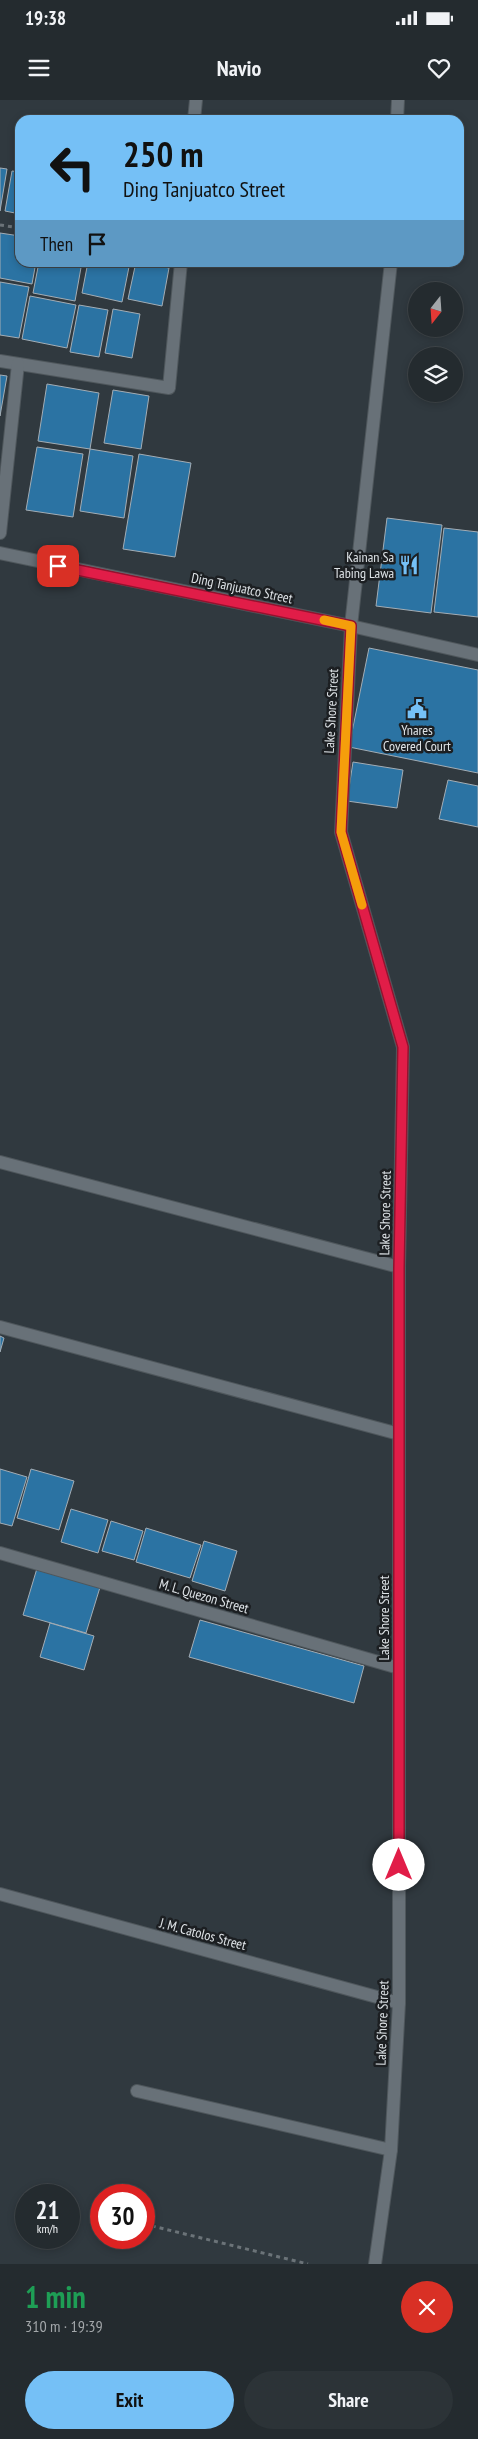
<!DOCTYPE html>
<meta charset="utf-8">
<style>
body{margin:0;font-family:"PT Sans Narrow",sans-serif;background:#2c3337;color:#f1f3f6;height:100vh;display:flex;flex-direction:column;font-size:19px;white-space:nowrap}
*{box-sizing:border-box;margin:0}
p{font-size:16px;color:#a3a7aa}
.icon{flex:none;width:28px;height:28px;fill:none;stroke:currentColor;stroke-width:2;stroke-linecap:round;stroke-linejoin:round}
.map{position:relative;height:2164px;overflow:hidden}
.panel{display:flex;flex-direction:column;background:#242b2f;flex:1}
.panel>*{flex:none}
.guide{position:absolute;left:15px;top:15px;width:449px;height:152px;border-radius:15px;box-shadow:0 2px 8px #0003,0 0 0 1px #41474b;background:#75c0f6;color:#111;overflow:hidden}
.needle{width:32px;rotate:197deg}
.buttons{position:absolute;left:408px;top:182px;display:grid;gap:10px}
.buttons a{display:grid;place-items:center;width:55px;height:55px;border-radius:50%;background:#242b2f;box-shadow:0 2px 8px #0003,0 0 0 1px #41474b;font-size:25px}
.speed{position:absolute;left:15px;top:2084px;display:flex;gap:10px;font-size:25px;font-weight:700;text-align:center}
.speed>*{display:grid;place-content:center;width:65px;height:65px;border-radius:50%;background:#242b2f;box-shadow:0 2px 8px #0003,0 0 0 1px #41474b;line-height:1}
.speed small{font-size:12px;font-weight:400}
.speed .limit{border:8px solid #d22;background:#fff;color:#111}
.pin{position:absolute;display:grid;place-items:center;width:42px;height:42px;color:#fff;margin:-21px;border-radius:10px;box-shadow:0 2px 8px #0006}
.me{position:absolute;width:55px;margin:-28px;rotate:0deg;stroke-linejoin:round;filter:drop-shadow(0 0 4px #0008)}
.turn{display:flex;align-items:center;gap:18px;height:105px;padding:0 25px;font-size:22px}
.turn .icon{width:65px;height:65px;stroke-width:2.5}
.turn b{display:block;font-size:35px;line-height:42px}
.then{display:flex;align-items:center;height:48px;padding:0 25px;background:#0003;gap:10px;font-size:19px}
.round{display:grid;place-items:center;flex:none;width:52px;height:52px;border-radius:26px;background:#2c3337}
.overview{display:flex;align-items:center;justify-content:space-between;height:85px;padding:0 25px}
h1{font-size:30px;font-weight:700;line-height:38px;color:#1e9e55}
.button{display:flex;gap:10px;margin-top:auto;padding:10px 25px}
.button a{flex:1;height:58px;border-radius:30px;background:#75c0f6;color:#111;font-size:20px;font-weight:700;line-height:58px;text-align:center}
.button a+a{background:#2c3337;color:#f1f3f6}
.status{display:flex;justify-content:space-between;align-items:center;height:35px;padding:0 25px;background:#242b2f;direction:ltr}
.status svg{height:14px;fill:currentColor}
header{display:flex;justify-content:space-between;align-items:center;height:65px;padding:0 25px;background:#242b2f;font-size:22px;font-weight:700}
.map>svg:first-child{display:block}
</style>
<div class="status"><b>19:38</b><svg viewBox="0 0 49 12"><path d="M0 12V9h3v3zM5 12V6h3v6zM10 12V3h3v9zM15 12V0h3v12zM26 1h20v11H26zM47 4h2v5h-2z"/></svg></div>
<header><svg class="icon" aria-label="menu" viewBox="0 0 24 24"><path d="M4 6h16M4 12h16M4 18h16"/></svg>Navio<svg class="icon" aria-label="heart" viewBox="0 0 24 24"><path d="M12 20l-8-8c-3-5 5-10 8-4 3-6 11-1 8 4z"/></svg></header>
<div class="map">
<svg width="478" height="2164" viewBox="0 0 478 2164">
<rect width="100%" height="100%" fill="#30393f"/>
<g fill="#2b73a3" stroke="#a3adb5">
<polygon points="0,68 7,69 0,111"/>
<polygon points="12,71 20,72 20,114 5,111"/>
<polygon points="0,133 20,136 20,162 36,162 32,184 0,178"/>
<polygon points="39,162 82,162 75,201 33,193"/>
<polygon points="88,162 130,162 122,202 82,193"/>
<polygon points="136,162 169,168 162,206 128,199"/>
<polygon points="0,182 29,187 19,238 0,235"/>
<polygon points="30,196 76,205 67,248 22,239"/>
<polygon points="79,205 108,210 99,257 70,252"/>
<polygon points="113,209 140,214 132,258 105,253"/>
<polygon points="0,275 7,276 0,316"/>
<polygon points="47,284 99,293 90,349 38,341"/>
<polygon points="113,290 149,296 141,349 104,343"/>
<polygon points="37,347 83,354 73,417 26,410"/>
<polygon points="90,349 133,356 124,418 80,411"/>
<polygon points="139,354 191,363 175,457 123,449"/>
<polygon points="387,418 442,425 431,513 376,506"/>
<polygon points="444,428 478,432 478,517 434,512"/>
<polygon points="369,548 478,570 478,673 349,647"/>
<polygon points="353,662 403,670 397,708 347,701"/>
<polygon points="448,680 478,686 478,727 439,719"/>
<polygon points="0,1236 4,1238 0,1252"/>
<polygon points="0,1369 27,1377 12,1426 0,1423"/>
<polygon points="31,1369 74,1381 59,1430 17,1418"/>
<polygon points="71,1409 108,1420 98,1453 61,1442"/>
<polygon points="111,1421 143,1431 134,1460 102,1451"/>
<polygon points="146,1428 201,1445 190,1478 136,1462"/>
<polygon points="204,1441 237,1451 225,1491 192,1481"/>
<polygon points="38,1465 101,1484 86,1533 23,1515"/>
<polygon points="200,1520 364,1566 354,1603 189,1557"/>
<polygon points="50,1523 94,1536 84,1570 40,1557"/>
</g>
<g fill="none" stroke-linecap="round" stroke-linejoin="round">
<defs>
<g id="lane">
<polyline points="0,1062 399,1167"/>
<polyline points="137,1991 391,2050"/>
</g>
<g id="street">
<polyline points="194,20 196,0"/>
<polyline points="397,20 398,0"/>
<polyline points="0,261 169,288 181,162"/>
<polyline points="0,433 18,264"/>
<polyline points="0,453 351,526 478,555"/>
<polyline points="0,1227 399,1334"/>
<polyline points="0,1453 399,1568"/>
<polyline points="0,1794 399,1903"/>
<polyline points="375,2164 391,2050 399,1903 399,1167 403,947 341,732 351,526 391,162"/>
</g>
</defs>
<use href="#lane" stroke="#4f575c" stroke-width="14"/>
<use href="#street" stroke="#4f575c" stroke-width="14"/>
<g stroke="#6b7378" stroke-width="3" stroke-dasharray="4 4" stroke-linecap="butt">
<polyline points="0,125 20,128"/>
<polyline points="144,2124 308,2164"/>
</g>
<use href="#lane" stroke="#687178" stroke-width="12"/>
<use href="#street" stroke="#687178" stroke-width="12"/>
</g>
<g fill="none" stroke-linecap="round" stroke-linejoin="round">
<defs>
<polyline id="route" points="58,466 351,526 341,732 403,947 399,1168 399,1765"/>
</defs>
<use href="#route" stroke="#92132f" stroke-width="12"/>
<use href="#route" stroke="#e11d48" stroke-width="9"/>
<polyline stroke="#f59e0b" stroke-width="9" points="324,520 351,526 341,732 362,805"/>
</g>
<defs>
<symbol id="restaurant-bare" viewBox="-9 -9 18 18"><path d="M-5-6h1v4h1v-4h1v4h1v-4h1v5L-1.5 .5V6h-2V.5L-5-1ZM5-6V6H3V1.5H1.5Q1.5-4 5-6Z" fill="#75c0f6" stroke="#1c1f22" stroke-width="2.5" paint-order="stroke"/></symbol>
<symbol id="civic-bare" viewBox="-9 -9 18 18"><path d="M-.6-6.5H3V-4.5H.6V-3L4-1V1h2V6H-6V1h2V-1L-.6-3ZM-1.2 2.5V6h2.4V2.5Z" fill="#75c0f6" stroke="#1c1f22" stroke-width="2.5" paint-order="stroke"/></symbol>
</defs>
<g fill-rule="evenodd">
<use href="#restaurant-bare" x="395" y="451" width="28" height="28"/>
<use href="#civic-bare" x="403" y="595" width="28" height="28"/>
</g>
<g text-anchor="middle" stroke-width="5" stroke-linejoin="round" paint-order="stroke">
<g font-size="14" fill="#dee3e7" stroke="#1c1f22" text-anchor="end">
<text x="394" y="462">Kainan Sa<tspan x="394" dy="16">Tabing Lawa</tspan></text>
<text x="417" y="635" text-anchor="middle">Ynares<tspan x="417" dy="16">Covered Court</tspan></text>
</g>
<g font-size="14" fill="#dee3e7" stroke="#1c1f22">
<text transform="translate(242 488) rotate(12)" y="5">Ding Tanjuatco Street</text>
<text transform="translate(331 611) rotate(-87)" y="5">Lake Shore Street</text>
<text transform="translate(385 1113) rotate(-89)" y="5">Lake Shore Street</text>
<text transform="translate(204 1496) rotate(16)" y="5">M. L. Quezon Street</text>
<text transform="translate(384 1518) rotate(-90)" y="5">Lake Shore Street</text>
<text transform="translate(203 1834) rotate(15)" y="5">J. M. Catolos Street</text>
<text transform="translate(382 1923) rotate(-88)" y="5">Lake Shore Street</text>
</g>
</g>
</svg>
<div class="buttons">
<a><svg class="needle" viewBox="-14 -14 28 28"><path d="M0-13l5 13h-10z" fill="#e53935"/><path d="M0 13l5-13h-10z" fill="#a3a7aa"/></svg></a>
<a><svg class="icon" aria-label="layers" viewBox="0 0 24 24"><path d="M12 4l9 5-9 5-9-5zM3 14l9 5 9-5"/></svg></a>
</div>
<div class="speed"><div>21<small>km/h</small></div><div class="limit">30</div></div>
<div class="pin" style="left:58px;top:466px;background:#d93025"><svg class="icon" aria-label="arrive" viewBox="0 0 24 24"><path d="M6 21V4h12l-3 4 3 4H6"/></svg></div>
<svg class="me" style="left:399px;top:1765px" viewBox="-20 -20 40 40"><circle r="19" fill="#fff"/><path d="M0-13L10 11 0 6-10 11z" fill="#e11d48"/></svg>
<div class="guide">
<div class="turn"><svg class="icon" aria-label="left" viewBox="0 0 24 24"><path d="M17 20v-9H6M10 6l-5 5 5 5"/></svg><div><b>250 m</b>Ding Tanjuatco Street</div></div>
<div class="then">Then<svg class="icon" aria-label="arrive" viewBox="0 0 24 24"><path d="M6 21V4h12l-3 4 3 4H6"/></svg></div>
</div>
</div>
<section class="panel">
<div class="overview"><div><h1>1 min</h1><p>310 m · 19:39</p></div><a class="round" style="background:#d93025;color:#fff"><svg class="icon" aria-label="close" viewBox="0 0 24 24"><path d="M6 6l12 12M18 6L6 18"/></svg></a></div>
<div class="button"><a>Exit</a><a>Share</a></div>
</section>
